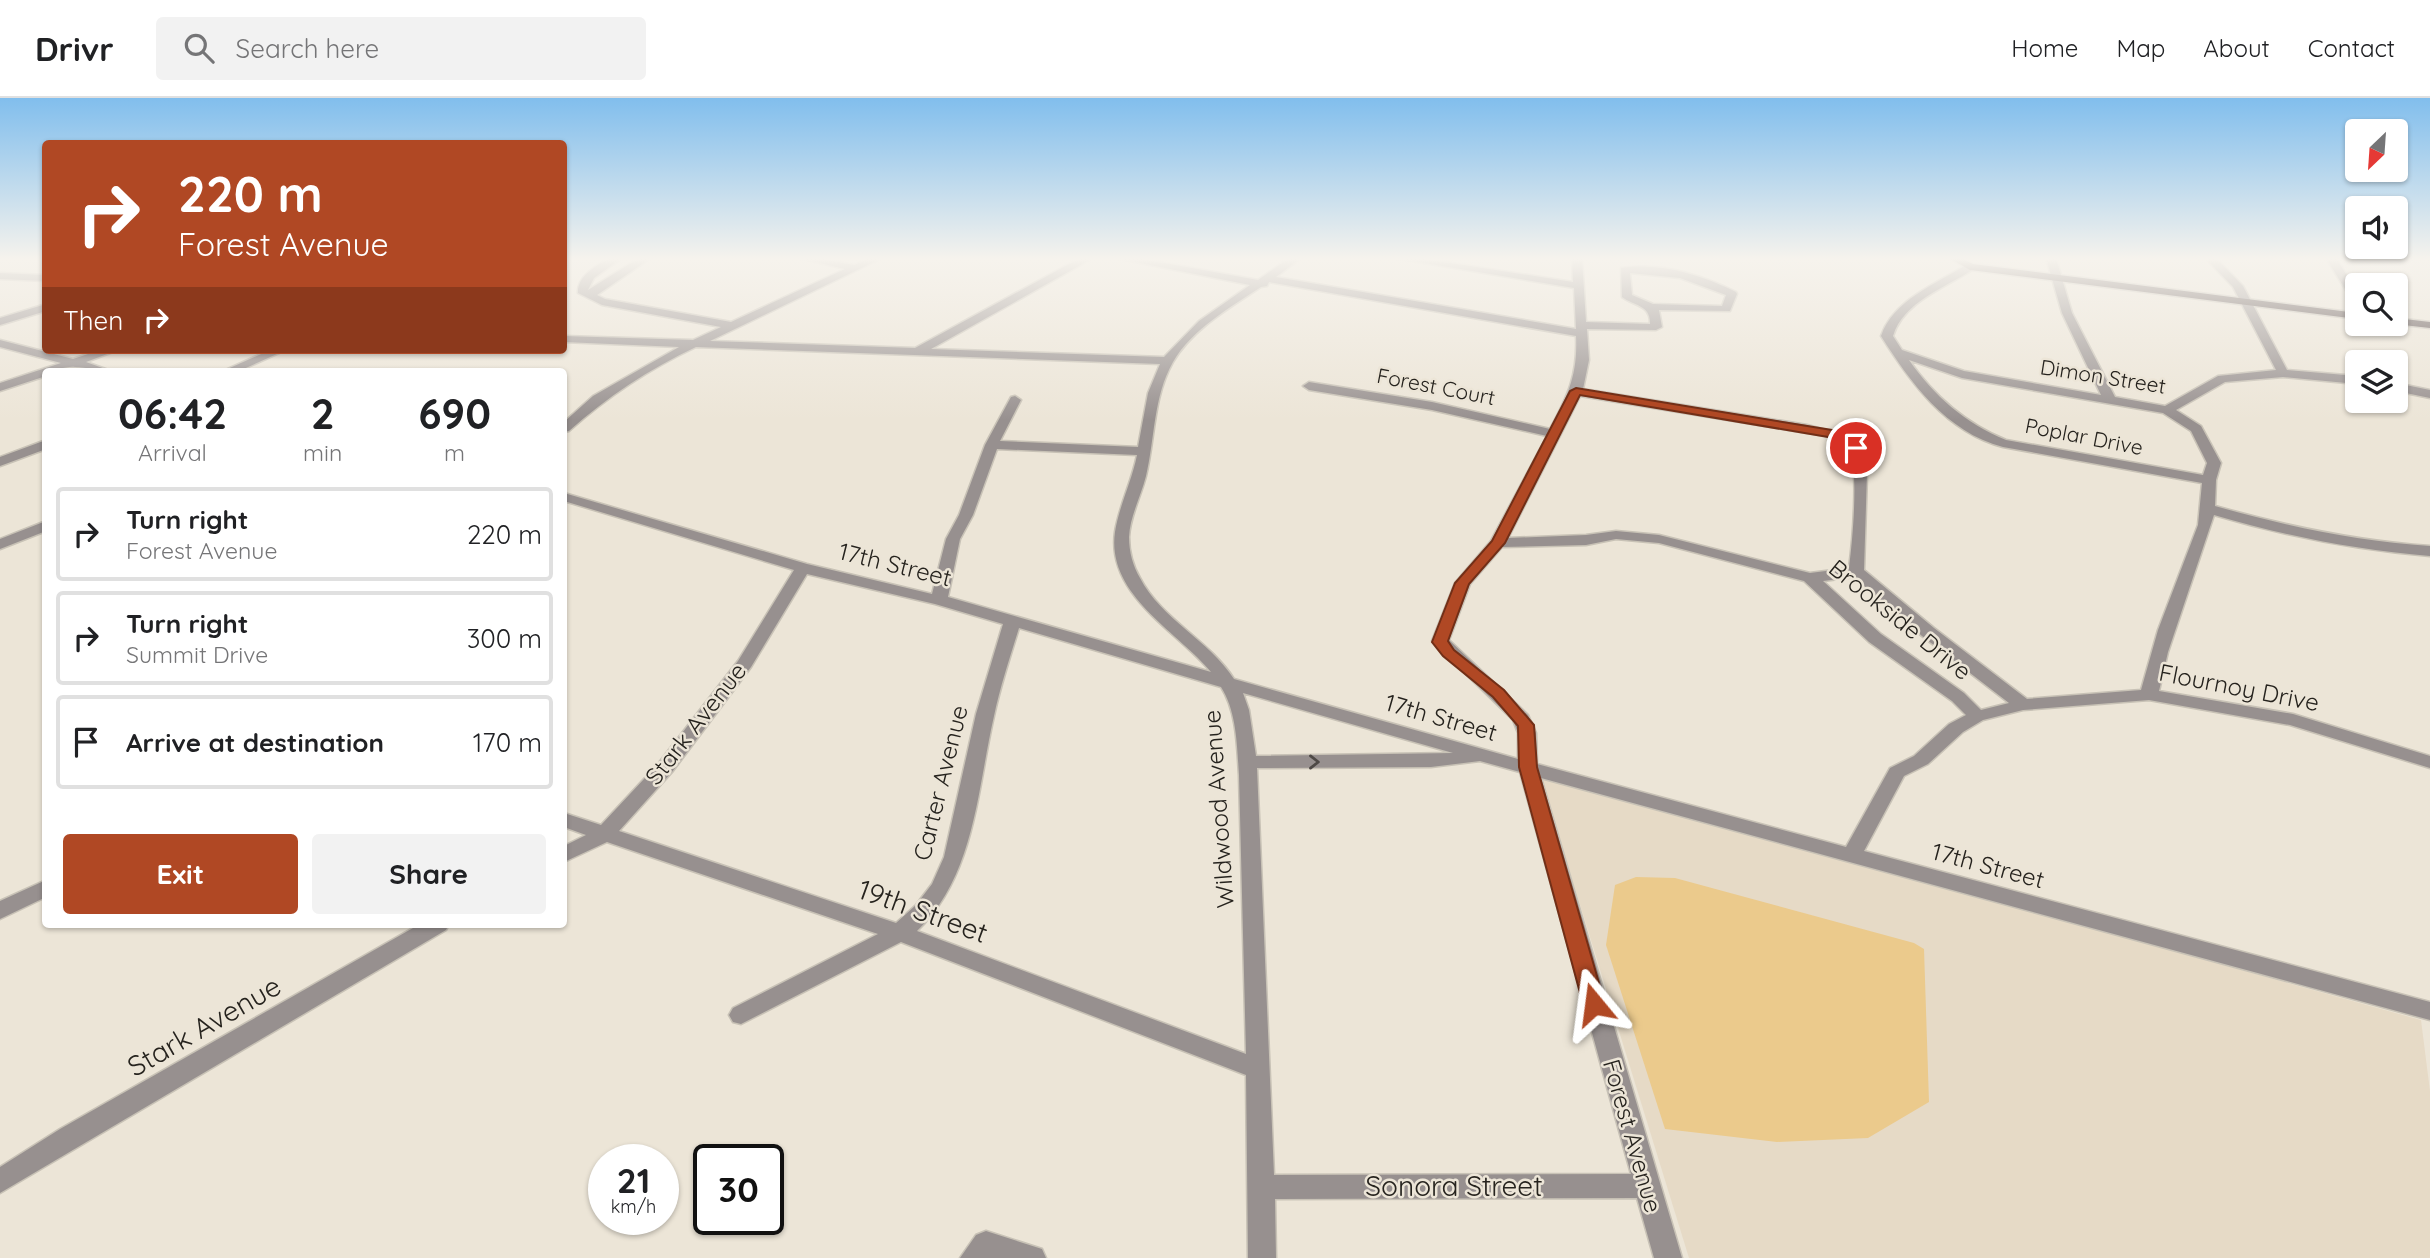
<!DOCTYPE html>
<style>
body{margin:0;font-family:Quicksand,sans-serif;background:#f2f2f2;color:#202124;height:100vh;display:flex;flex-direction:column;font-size:26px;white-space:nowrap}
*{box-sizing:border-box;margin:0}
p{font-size:23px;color:#757577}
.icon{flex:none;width:38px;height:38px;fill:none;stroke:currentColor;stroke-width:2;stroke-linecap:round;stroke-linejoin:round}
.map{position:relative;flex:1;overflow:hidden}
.panel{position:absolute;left:42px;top:270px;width:525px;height:560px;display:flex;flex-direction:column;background:#fff;border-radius:7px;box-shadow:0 2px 5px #0004}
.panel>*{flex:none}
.banner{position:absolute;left:42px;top:42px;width:525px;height:214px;border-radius:7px;box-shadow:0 2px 5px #0004;background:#b04824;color:#fff;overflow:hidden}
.needle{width:46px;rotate:205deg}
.buttons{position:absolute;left:2345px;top:21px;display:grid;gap:14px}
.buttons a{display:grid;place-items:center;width:63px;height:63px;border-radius:7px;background:#fff;box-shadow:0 2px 5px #0004;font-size:35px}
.speed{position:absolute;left:588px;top:1046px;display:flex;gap:14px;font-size:35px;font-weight:700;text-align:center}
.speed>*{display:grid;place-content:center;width:91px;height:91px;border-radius:50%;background:#fff;box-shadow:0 2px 5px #0004;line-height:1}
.speed small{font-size:18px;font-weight:400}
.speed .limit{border:4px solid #111;border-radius:10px;background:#fff;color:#111}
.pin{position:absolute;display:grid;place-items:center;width:60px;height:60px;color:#fff;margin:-30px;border:4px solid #fff;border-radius:50%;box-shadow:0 2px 7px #0007}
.me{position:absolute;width:77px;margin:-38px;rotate:344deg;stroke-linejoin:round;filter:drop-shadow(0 0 5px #0008)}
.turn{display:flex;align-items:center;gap:24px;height:147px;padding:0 21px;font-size:32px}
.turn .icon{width:91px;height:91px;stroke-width:2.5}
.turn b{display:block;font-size:49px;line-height:60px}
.then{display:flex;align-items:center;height:66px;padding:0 21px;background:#0003;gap:14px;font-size:26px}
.eta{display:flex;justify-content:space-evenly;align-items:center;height:119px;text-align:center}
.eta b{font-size:42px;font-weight:700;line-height:49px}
.primary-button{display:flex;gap:14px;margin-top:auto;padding:14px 21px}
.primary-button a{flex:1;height:80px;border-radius:7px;background:#b04824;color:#fff;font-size:28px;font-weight:700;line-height:80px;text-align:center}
.primary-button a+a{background:#f2f2f2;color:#202124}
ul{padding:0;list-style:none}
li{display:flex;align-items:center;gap:21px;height:94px;margin:0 14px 10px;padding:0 7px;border:4px solid #e0e0e0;border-radius:7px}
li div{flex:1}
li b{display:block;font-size:26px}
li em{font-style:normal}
header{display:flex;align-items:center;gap:42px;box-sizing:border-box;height:98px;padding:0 35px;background:#fff;border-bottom:2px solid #e0e0e0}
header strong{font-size:33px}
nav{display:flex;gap:38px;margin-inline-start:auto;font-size:24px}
.search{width:490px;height:63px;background:#f2f2f2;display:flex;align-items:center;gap:18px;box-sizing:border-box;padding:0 24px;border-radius:7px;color:#757577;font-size:26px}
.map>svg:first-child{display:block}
</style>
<header>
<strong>Drivr</strong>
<div class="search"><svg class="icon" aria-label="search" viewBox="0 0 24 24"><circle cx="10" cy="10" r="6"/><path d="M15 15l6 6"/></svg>Search here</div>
<nav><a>Home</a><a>Map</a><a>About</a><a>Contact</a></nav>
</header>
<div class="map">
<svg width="2430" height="1160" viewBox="0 0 2430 1160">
<rect width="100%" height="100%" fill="#ece5d7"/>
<polygon fill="#e6dac6" points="1540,677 2421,922 2430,993 2430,1160 1689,1160"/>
<polygon fill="#ebca8c" points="1636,779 1675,780 1914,845 1924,851 1929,1004 1868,1040 1777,1044 1665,1031 1606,847 1615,787"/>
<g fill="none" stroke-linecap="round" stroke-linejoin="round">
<defs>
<g id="minor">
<path d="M609,160H622L594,180L588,192L639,160H651L597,197L605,201L731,224L845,171L799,160H819L854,167L869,160H882L710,243L915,250L1080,160H1093L931,251L1164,259L1199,223L1250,187L1115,160H1137L1258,182L1289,160H1301L1276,179L1576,231L1574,190L1394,160H1419L1573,184L1572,160H1582L1586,224L1650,226C1651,207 1634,208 1622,199L1621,170C1660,164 1702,177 1736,194L1737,196L1730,213L1659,212L1662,229L1656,232L1587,231L1589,262L1583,291L1807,327L1852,339L1863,351L1867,375L1864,472L1934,530L2027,601L2141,592L2158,532L2198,427L2202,385L2003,349C1946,334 1910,284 1881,238C1893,202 1936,186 1966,167H1974V171C1946,189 1903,204 1893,238L1902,252L1964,273L2101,297L2062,215L2046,160H2056L2072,215L2115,299L2165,308L2218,278L2276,272L2233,189L2205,160H2216L2243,188L2287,272L2357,278V286L2283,279L2225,284L2176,312L2201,328L2221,365L2216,382L2215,408C2286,428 2356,443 2430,448V458C2356,452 2285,438 2214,417L2168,554L2159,593L2293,616L2430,658V670L2290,627L2149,602L2023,612L1983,622L1963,634L1928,666L1904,678L1864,753L2430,904V922L1541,680L1682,1160H1654L1637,1100L1275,1101L1276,1160H1248L1246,977L901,844L741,926L733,924L729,917L733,910L878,836L607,744L564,764V748L586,737L564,729V715L601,727L658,666L738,563L794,472L564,403V395L807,466L932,496L946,441L959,417L985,347L1011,299L1015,298L1021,302L1000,343L1138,349L1148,295L1160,266L696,249C649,271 607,299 569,333L564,334V324L593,298L679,249L564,244V238L693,242L721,229L602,207L578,195C577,178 596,168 609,160ZM1630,175L1680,180L1726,197L1722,208L1653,206L1632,197ZM1269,184L1576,238C1578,276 1568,298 1550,331L1432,304L1309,284L1303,288L1309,292L1432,312L1547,338L1491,443L1455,485L1432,543L1513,622L1518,635V661L1234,581C1209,542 1161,521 1140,480C1133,468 1129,454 1129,439C1130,418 1141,398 1146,378C1155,341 1153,299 1173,264C1192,231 1231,209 1261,189L1267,188ZM1909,262L1962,280L2163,315L2191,333L2207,365L2203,377L2006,342C1965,325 1934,298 1909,262ZM1580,298L1807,335C1820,337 1840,338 1848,350C1860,366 1852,448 1849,470L1810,475L1659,437L1616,433L1586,437L1508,440ZM997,351L1137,357C1132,383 1119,408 1115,434C1106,497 1177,533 1211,574L948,499L960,441L973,417ZM1616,441L1659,445L1804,483L1869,544L1952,603L1966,617L1949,626L1914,658L1890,670L1846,749L1537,666L1536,635L1528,617L1449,542L1470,486L1502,449L1586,447ZM807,476L935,506L1003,526L976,616L944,759L932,786L916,807L896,825L619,733L672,674L751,569ZM1854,479L1922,538L2009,605L1981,612L1964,595L1881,536L1823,483ZM1019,530L1221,589C1237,614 1237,649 1239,677L1246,956L917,833C975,778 977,692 994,618C1000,589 1010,559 1019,530ZM1243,595L1453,655L1256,658L1249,612ZM1480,663L1520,674L1631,1076L1274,1077L1257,670L1431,669Z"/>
<polygon points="2326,160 2336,160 2357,194 2357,205 2353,204"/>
<polygon points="0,175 46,177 46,183 0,181"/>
<polygon points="46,206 46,213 0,227 0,220"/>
<path d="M0,242L73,261L100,252H118L86,264L111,273C98,273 87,269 75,269C66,268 56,273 46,273V278L0,293V285L61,265L0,249Z"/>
<polygon points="270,252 286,252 239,273 223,273"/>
<polygon points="2396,285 2430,292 2430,300 2396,293"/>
<polygon points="46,342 46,351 0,368 0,359"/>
<polygon points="46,423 46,433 0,451 0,441"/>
<polygon points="46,782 46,799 0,821 0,803"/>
<polygon points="420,826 449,826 446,832 0,1095 0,1069 60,1031"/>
<polygon points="986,1133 1042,1151 1046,1160 960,1160 976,1137"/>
</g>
<g id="major">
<polygon points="1949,160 1961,160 1973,166 2357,215 2357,221 1970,172"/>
<polygon points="2396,220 2430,224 2430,230 2394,226"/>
</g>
</defs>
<use href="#minor" stroke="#c8c2b6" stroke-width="3"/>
<use href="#major" stroke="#c8c2b6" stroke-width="3"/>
<use href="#minor" fill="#97908f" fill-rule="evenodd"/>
<use href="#major" fill="#574a49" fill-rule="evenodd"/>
</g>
<defs><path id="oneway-chevron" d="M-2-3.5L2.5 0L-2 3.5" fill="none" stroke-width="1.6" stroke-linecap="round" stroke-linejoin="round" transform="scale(1.75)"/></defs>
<use stroke="#4e4946" href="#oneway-chevron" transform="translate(1314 664)"/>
<linearGradient id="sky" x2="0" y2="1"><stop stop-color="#81beed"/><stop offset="0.5" stop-color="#f6f3ed"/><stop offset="1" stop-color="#f6f3ed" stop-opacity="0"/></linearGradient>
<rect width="2430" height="322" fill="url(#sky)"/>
<polygon fill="#b04824" stroke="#722f17" stroke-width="2" points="1576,290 1832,332 1862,350 1851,353 1828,339 1580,297 1505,445 1469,486 1448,543 1454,552 1504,592 1534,627 1537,669 1605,906 1602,912 1594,915 1587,912 1583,906 1519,669 1518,628 1493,599 1443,558 1432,544 1455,485 1492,443 1570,293"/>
<g text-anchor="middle" stroke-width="5" stroke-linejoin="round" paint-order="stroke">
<g font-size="21" fill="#26231e" stroke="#ece5d7">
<text transform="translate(2103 279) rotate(9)" y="7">Dimon Street</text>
<text transform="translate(1436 289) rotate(11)" y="7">Forest Court</text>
<text transform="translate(2084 339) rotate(11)" y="7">Poplar Drive</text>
</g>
<g font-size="24" fill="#26231e" stroke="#ece5d7">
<text transform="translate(895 467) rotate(14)" y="8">17th Street</text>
<text transform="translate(1900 522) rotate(39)" y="8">Brookside Drive</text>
<text transform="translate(2239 590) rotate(11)" y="8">Flournoy Drive</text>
<text transform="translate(1441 620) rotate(16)" y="8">17th Street</text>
<text transform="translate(696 626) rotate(-52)" y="8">Stark Avenue</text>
<text transform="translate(941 685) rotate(-76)" y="8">Carter Avenue</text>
<text transform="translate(1219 711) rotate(-94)" y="8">Wildwood Avenue</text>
<text transform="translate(1988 768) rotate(15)" y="8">17th Street</text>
<text transform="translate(1632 1038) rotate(74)" y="8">Forest Avenue</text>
</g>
<g font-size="28" fill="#26231e" stroke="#ece5d7">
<text transform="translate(923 813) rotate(20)" y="10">19th Street</text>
<text transform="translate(204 928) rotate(-30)" y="10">Stark Avenue</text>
<text x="1454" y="1098">Sonora Street</text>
</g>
</g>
</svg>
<div class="buttons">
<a><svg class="needle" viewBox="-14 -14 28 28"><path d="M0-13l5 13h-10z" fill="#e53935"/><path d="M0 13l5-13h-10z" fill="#757577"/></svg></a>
<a><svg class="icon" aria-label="sound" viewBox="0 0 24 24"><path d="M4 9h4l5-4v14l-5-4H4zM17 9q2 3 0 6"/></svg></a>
<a><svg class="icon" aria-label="search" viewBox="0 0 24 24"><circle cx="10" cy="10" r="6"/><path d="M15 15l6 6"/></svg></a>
<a><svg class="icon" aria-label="layers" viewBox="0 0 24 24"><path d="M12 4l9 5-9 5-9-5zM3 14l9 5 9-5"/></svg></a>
</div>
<div class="speed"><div>21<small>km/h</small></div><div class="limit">30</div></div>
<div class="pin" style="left:1856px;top:350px;background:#d93025"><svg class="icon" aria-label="arrive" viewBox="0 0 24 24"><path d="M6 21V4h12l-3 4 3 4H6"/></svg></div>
<svg class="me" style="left:1594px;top:906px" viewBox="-20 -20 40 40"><path d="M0-17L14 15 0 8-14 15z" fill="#b04824" stroke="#fff" stroke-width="4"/></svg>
<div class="banner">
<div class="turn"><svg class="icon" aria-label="right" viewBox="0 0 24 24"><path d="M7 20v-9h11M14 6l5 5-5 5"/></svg><div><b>220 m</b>Forest Avenue</div></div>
<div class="then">Then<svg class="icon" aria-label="right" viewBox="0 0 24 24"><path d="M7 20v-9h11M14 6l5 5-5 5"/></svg></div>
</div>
<section class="panel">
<div class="eta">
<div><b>06:42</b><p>Arrival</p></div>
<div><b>2</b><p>min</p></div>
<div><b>690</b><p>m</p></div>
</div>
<ul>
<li><svg class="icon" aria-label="right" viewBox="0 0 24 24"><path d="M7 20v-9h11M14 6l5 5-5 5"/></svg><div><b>Turn right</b><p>Forest Avenue</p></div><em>220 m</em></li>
<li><svg class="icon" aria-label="right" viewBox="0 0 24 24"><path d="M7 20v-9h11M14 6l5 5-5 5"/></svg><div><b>Turn right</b><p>Summit Drive</p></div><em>300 m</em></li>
<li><svg class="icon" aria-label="arrive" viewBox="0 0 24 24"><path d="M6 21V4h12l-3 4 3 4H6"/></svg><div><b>Arrive at destination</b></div><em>170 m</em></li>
</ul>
<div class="primary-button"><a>Exit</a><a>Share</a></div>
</section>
</div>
